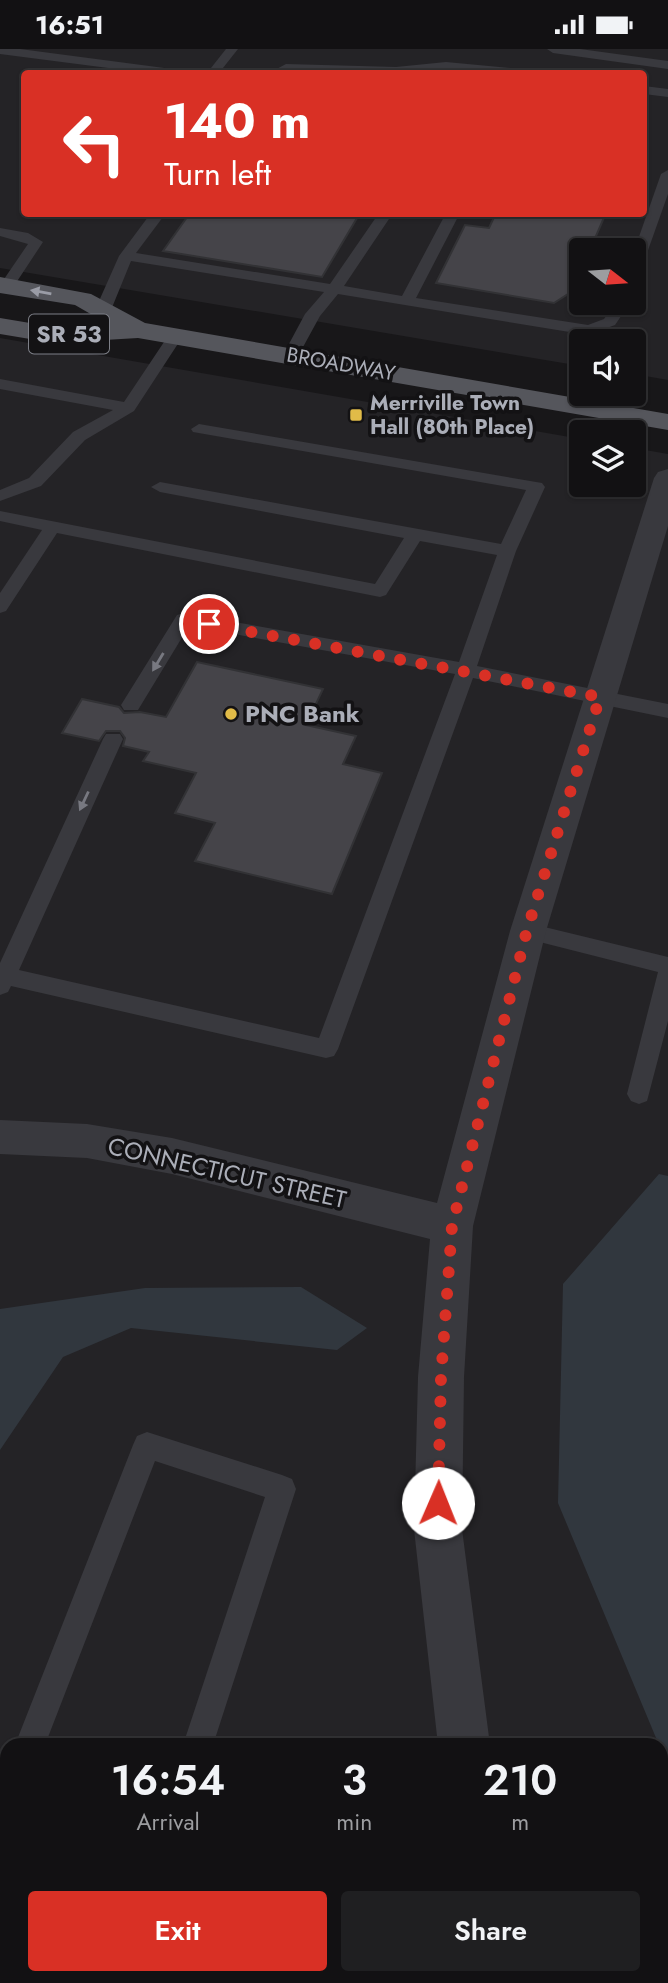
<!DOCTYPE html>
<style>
body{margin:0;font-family:Jost,sans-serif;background:#1f1f21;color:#f1f3f6;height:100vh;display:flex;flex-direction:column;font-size:26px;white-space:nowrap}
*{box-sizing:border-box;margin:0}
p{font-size:23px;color:#9c9da0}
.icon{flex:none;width:38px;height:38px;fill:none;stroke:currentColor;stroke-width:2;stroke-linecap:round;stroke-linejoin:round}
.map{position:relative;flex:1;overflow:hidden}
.side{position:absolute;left:0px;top:1689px;width:668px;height:247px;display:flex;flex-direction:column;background:#121113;border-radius:21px 21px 0 0;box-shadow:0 2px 5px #0004,0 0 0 2px #313133}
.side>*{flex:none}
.banner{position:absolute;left:21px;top:21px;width:626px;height:147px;border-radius:7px;box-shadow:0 2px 5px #0004,0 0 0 2px #313133;background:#d93025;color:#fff;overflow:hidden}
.needle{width:46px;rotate:107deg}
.buttons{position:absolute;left:569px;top:189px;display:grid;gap:14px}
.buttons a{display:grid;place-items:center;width:77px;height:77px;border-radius:7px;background:#121113;box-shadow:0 2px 5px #0004,0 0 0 2px #313133;font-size:35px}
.pin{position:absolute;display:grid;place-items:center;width:60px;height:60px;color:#fff;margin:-30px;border:4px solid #fff;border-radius:50%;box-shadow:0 2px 7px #0007}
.me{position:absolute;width:77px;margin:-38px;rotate:1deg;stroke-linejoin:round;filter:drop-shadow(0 0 5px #0008)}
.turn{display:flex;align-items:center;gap:24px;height:147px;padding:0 28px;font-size:32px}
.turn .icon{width:91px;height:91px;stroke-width:2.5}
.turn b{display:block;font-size:49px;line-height:60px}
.eta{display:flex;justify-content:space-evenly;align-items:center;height:119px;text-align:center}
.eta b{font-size:42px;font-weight:600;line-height:49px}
.primary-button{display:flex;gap:14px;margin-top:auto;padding:14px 28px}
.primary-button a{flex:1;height:80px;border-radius:7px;background:#d93025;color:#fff;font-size:28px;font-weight:600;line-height:80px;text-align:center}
.primary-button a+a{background:#1f1f21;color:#f1f3f6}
.status{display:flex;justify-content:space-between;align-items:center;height:49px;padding:0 35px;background:#121113;direction:ltr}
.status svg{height:19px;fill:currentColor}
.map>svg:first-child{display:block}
</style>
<div class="status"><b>16:51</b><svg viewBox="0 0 49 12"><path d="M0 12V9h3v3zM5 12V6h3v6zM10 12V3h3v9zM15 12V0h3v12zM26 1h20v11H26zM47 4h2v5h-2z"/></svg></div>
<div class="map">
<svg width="668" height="1934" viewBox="0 0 668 1934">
<rect width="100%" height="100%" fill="#181719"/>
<g fill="#242326" fill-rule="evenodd">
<path d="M0,0H668V331L634,325V292H581V317L0,219ZM24,24H644V164H24ZM581,201H634V254H581Z"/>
<path d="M0,289L581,390V436H634V399L668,405V1934H0ZM7,1696H662V1928H7Z"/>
</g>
<g fill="#31373e">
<polygon points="659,1125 668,1127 668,1718 662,1696 659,1696 558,1454 563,1235"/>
<polygon points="301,1238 367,1279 337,1301 131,1279 63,1308 0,1401 0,1260 145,1239"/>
</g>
<g fill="#454449" stroke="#323235" stroke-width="2">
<polygon points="190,164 360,164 322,228 163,202"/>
<polygon points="496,164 606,164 590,201 581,201 581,221 571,243 554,254 436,234 465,176 489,179"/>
<polygon points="197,613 323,640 306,676 356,687 343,715 382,724 332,845 195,812 215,774 175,764 196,724 143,712 149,703 123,697 125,689 120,682 106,682 99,692 62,684 82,650 119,658 124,664 140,663 166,668"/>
</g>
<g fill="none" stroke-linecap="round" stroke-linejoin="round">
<g fill="#39393e" fill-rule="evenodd">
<polygon points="0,0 20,0 172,20 178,24 147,24 0,5"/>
<polygon points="226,0 238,0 219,24 207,24"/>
<polygon points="547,0 580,0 668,12 668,20 553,4"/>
<polygon points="446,13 533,21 535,24 446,20 410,24 269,24 286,15 396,18"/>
<polygon points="644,37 668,40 668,48 644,45"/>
<polygon points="668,121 668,145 641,221 634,225 634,202 661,125"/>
<polygon points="151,164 166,164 136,204 330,235 379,164 393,164 344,237 402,247 446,164 460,164 416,249 588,276 604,270 615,254 630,254 615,276 588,286 338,245 320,267 297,309 291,311 283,306 305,265 324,243 131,212 111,261 108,264 98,264 95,261 119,207"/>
<polygon points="0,179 28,184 43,193 12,240 7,241 0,236 28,195 0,187"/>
<polygon points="175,282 183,287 134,362 85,391 41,437 0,452 0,441 29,429 73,383 113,361 0,340 0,330 124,353 170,284"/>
<polygon points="199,375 542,434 545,438 516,502 477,617 668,655 668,669 473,629 338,1000 334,1007 326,1009 11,937 8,943 0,946 0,914 103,690 106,685 120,685 123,690 19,921 319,989 455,625 189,577 138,661 124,661 121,656 177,566 184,564 459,613 497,506 420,492 386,546 380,548 57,484 6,562 0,564 0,544 42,481 0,472 0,462 375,535 404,489 160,443 151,438 160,433 501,495 526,441 193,383 191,380"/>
<polygon points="528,874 668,908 668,972 647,1052 639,1055 631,1052 627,1045 658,923 520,888 517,882 520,876"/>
<polygon points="147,1383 282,1426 292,1430 296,1440 213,1696 183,1696 265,1448 155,1412 45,1696 15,1696 133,1396 137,1387"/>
<polygon points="7,1738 7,1785 0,1788 0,1741"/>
<rect x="0" y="1848" width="7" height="32"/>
</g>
<g fill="#39393e" fill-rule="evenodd">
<polygon points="668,420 668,477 546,882 473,1177 464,1328 462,1480 490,1696 438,1696 414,1480 418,1328 430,1190 172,1125 87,1109 0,1105 0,1071 87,1075 172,1089 437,1154 510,882 654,429 658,423"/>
<polygon points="477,1928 533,1928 534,1934 478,1934"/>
</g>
<polygon fill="#55565c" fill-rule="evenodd" points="0,228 91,245 145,274 668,365 668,381 138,289 54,294 0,285 0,269 54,278 108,275 75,256 0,244"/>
</g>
<defs><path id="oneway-solid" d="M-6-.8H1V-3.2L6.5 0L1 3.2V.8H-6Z" transform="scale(1.75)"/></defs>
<use fill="#9a9ca6" href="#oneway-solid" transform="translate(41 243) rotate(-170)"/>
<g fill="#787981">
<use href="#oneway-solid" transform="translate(158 613) rotate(121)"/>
<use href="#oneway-solid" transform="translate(84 752) rotate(115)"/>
</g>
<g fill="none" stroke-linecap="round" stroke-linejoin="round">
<polyline stroke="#d93025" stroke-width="12" stroke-dasharray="0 21.6" points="209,575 600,648 527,881 452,1177 441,1328 438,1454"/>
</g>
<g fill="#e1bb48" stroke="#131214" stroke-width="2.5">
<rect x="349" y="359" width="14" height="14" rx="3.5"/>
<circle cx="231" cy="665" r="7"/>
</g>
<g text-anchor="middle" stroke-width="7" stroke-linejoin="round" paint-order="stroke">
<g font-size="21" fill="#abaeb8" stroke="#131214">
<text transform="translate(341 315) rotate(10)" y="7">BROADWAY</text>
</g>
<g font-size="21" font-weight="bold" fill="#abaeb8" stroke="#131214" text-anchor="start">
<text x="370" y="361">Merriville Town<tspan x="370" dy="24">Hall (80th Place)</tspan></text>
</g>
<rect fill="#131214" stroke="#7d7f87" stroke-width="2" x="29" y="265.5" width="80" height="39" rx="5"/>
<g font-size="23" font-weight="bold" fill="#abaeb8">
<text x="69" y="293">SR 53</text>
</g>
<g font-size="24" font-weight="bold" fill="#abaeb8" stroke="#131214" text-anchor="start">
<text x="245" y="673">PNC Bank</text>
</g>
<g font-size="24" fill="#abaeb8" stroke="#131214">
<text transform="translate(227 1124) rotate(13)" y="8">CONNECTICUT STREET</text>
</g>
</g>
</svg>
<div class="buttons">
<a><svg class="needle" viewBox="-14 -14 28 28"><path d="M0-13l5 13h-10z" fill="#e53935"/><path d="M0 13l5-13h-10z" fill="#9c9da0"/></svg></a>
<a><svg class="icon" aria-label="sound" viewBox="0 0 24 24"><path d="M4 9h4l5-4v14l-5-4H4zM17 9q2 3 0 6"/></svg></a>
<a><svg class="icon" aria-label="layers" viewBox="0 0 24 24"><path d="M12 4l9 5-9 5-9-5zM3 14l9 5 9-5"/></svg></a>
</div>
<div class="pin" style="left:209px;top:575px;background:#d93025"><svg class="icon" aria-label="arrive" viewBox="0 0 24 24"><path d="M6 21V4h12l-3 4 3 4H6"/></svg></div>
<svg class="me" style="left:438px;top:1454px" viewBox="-20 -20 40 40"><circle r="19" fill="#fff"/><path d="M0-13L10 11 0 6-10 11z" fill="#d93025"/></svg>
<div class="banner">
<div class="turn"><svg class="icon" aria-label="left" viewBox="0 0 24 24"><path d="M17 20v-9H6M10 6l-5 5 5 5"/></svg><div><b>140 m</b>Turn left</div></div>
</div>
<section class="side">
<div class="eta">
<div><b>16:54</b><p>Arrival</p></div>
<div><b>3</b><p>min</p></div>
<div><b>210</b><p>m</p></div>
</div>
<div class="primary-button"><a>Exit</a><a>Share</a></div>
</section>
</div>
